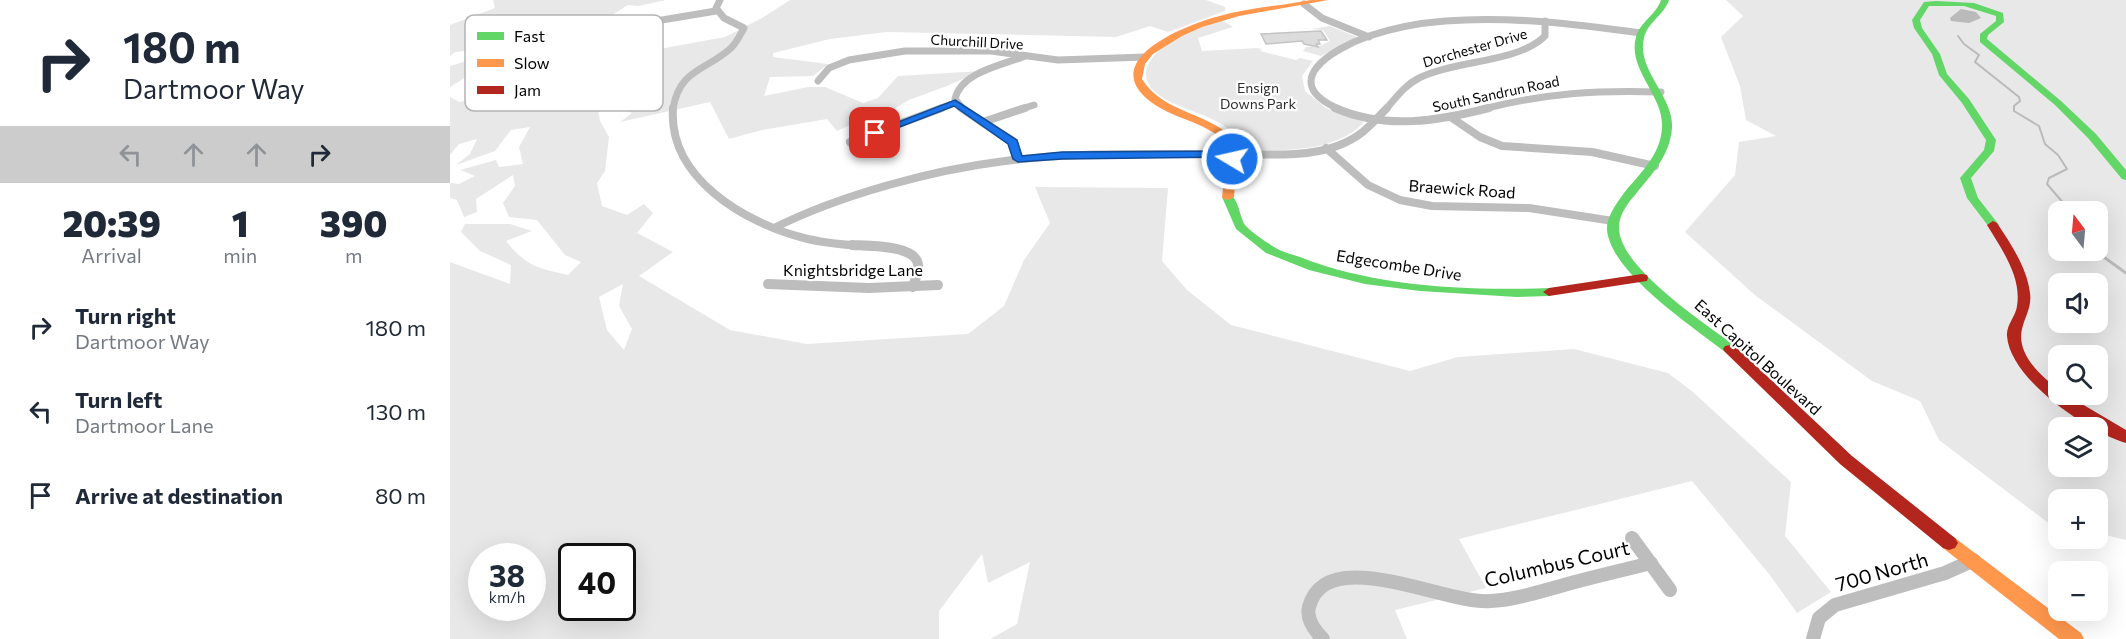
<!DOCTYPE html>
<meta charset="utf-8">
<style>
body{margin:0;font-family:Commissioner,sans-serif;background:#f6f6f7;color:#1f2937;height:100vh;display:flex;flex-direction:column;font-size:22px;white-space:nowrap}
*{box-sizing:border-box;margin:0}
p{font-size:20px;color:#747a83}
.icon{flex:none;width:33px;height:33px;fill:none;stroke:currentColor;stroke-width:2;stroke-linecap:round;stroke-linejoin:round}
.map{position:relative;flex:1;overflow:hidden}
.drawer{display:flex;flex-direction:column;background:#fff;width:450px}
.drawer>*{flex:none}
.hud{background:#fff;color:#1f2937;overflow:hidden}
.needle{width:39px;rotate:344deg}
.tools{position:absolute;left:1598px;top:201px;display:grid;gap:12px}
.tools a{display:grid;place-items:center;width:60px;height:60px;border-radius:12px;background:#fff;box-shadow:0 6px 24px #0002;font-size:30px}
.speed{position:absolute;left:18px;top:543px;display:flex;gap:12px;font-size:30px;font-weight:700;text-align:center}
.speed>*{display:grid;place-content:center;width:78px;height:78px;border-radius:50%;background:#fff;box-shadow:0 6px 24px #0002;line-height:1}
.speed small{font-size:15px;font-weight:400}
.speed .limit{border:3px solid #111;border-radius:9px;background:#fff;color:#111}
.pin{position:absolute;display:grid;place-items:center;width:51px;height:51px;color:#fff;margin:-26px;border-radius:12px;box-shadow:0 3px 9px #0006}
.me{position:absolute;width:66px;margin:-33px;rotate:279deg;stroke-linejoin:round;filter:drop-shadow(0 0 4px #0008)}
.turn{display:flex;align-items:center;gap:21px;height:126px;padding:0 24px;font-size:27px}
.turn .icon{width:78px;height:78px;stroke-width:2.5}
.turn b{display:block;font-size:42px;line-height:51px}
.lanes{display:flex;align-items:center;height:57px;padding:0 24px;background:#0003;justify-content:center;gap:30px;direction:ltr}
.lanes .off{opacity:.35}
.eta{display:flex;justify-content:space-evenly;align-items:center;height:102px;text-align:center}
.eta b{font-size:36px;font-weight:800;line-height:42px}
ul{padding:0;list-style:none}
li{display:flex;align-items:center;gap:18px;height:84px;padding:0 24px}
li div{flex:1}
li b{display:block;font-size:22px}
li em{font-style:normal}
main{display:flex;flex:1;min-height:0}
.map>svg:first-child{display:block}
</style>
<main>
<section class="drawer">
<div class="hud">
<div class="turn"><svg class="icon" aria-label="right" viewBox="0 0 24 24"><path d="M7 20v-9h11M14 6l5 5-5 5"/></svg><div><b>180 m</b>Dartmoor Way</div></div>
<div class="lanes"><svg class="icon off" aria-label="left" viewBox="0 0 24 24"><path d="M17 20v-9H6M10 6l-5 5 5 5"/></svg><svg class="icon off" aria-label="ahead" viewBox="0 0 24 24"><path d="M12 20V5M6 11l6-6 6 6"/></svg><svg class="icon off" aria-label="ahead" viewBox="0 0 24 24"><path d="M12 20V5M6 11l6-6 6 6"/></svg><svg class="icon" aria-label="right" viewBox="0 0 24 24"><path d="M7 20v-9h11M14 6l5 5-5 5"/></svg></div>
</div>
<div class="eta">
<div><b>20:39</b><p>Arrival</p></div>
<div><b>1</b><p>min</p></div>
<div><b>390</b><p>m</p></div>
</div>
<ul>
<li><svg class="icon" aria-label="right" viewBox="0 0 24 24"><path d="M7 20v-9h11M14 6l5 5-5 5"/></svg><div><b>Turn right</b><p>Dartmoor Way</p></div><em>180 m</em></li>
<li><svg class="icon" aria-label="left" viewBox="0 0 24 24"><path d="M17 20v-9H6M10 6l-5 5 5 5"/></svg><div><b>Turn left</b><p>Dartmoor Lane</p></div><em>130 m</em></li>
<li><svg class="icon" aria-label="arrive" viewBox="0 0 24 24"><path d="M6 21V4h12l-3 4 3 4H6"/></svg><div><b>Arrive at destination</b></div><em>80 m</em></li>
</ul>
</section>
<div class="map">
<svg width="1676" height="639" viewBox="0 0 1676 639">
<rect width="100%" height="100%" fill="#fff"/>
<g fill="#e8e8e8" fill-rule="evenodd">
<path d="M43,0H216L188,6L178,5L159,17L136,21L129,36L105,38L94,48V56L110,54L114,60L130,65L136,59L125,50L127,45L162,50L186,49L198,51L275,37L312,18L340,0H756L775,7V11L718,32L700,26L666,37L436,32L380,39L323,53V57L378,64L363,76L320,77L314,96L358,87H375L413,103L428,98L448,76L531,71L497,86L459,100L437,113L430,112L387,131L377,119L312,130L279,139L260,102L170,122L182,113L167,106L161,97L148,109L150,121L159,137L155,171L147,183L152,206L177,215L194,204L203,213L187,233L223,252L189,276L280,330L357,344L518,334L554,306L574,260L600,223L585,187L718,188L712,261L737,290L781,325L960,371L1008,357L1124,349L1218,373L1243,392L1341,482L1335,536L1381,592L1347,613L1319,574L1242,481L1009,539L1036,588L945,610L957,639H540L567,624L580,562L538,583L532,554L489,611V639H0V262L60,284L61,265L30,251L11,232L15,224H60L82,231L56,241C77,267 88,268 118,275L131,262L115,255L87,220L59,217L53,203L65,186L63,175L26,199L27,212L14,217L7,200L0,198V183L9,184L25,176L10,170L46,160L49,167L73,164L69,147L80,127L61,130L45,151L6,165L20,154L27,139L9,144L0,155V97L9,102L25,99L23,91L86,87L82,84L42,83L34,76L49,47L5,52L0,56V25L45,8ZM173,284L169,306L182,329L174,350L157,330L149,297ZM32,556H82V608H32ZM122,556H172V608H122Z"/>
<path d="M1276,0H1676V540L1647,533V500H1608V524L1597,522L1489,440L1470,401L1422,381L1306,296L1235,232L1285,175L1289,142L1326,136L1296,120L1290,86L1271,37L1293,16ZM1608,212H1647V250H1608ZM1608,284H1647V322H1608ZM1608,356H1647V394H1608ZM1608,428H1647V466H1608Z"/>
<path d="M768,18L783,27L748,38L752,51L807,48L812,49L810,51L846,60L850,58L863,61L852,76L855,91L876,108L914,122C884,154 832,150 793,150C789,144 787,136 781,131C763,115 735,111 715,99C660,66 739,29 768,18Z"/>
<polygon points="880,26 907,37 871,56 853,51 856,47 870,46 880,41 873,30 861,29"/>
<polygon points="17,61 21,74 0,87 0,66"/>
</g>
<polygon fill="#bababa" points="1511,9 1526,12 1531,18 1519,23 1501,21 1500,18"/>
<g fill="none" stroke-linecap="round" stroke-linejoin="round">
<polyline stroke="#bababa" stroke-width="2" points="1508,36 1514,44 1529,55 1525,62 1569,97 1570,101 1564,106 1564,111 1589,126 1595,144 1608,155 1617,169 1599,178 1597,184 1615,205 1625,212"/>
<polyline stroke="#bababa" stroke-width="3" points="1644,250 1676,273"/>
</g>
<polygon fill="#dcdcdc" stroke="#c4c4c4" stroke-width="1.5" points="871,31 877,40 868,40 870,44 866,44 868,47 854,44 852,41 816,44 811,34"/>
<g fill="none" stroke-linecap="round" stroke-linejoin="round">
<g stroke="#bdbdbd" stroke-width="7">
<polyline points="854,4 872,18 919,37"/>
<polyline points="206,21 266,11"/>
<polyline points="368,81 379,68 399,60 455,51 541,51 608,60 695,57"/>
<path d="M223,109C229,69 256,71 281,48C287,42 290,35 294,28L274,18L266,8L270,0"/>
<polyline points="488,109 505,103"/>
<path d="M513,109L505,99C511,72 553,65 575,56"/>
<polyline points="571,109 584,105"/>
<path d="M889,109C827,82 882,49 919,36C943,28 969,23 995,21C1060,16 1126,24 1191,33"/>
<path d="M936,109C946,98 955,85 969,78C1005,60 1068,63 1095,36V21"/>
<path d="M1033,109C1097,93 1146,90 1211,92"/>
</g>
<g stroke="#bdbdbd" stroke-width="8">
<path d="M223,108C218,178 295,223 354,238C376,244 400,245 423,247"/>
<polyline points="511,108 563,143 568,159"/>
<path d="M885,108C936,130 988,121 1039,108"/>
<polyline points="1002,118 1030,137 1052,146 1142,152 1205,166"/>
<polyline points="533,122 575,108"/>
<polyline points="400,142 492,108"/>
<polyline points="876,148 918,185 950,200 982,206 1079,208 1163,221"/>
<path d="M324,228C390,195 482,170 555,161C629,151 704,155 779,154C812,154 856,158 887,146C911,137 920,126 937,108"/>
</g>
<g stroke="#bdbdbd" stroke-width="10">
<path d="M402,245C418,246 465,245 468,264C469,271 465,280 463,287"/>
<polyline points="318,284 419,288 488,285"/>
</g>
<g stroke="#bdbdbd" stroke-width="14">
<polyline points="1182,538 1220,590"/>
<path d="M873,639C865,631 856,619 859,607C876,542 996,605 1040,601C1063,600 1085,593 1107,587C1138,578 1170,571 1201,563"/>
<polyline points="1363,639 1369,618 1385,605 1495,573 1524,560"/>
</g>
<g fill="#63d668" fill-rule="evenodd">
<path d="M1211,0H1219C1214,15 1197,23 1194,38C1186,70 1224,96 1222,128C1220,156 1201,175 1185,195C1177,204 1169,215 1169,227C1168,267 1255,323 1285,346L1287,349L1285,352H1275C1242,326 1161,273 1157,230C1156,217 1167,203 1174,193C1190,173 1211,155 1212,127C1214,96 1177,69 1186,37C1190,22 1206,15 1211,0Z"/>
<polygon points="1486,1 1524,3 1553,13 1554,22 1538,35 1537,39 1611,101 1646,134 1676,170 1676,180 1672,179 1638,138 1605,105 1530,42 1530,34 1546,21 1546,16 1514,6 1479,6 1470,20 1472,28 1490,54 1497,74 1519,99 1546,140 1544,151 1521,178 1528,198 1549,225 1543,229 1539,227 1517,198 1510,178 1534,150 1536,140 1512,103 1489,75 1482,54 1464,28 1462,20 1474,2"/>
<path d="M778,194C789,197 789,216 795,225C801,232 816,242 824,247C832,252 841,254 850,257C925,287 1019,291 1099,288L1105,292L1099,296L1067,297L970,291L915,284L859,270L816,253L786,229L772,197Z"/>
</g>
<g fill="#ff974d" fill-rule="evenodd">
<path d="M861,0H878L789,16L752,27L732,36L703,54L695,64L692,79C714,115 762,111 788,144L784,197L778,200L774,199L772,197L778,144C754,119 715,119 692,94C657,56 739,24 766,17C797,8 829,6 861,0Z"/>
<polygon points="1499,536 1505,538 1631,633 1634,639 1609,639 1493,548 1490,543 1493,538"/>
</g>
<g fill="#b3261e" fill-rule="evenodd">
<path d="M1543,221L1547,223C1561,244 1577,268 1580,293C1582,307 1575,316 1572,329C1566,354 1591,376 1608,389V394H1615L1676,430V443C1639,432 1560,380 1557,336C1556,325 1566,316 1567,306C1572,277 1551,248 1537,225Z"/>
<polygon points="1192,274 1197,275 1198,278 1197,281 1099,296 1093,292 1099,288"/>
<polygon points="1280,345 1285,346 1402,456 1505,538 1508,543 1505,548 1499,550 1493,548 1390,464 1275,352 1273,349 1275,346"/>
</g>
</g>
<polygon fill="#1a73e8" stroke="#114b97" stroke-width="1.5" points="505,100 567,140 572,156 612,152 782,151 787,154 787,159 782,162 776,157 612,159 568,162 563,159 558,144 504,106 429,135 420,133"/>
<g text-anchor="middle" stroke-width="4.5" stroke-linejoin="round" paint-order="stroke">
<g font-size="14" fill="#000" stroke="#fff">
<text transform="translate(527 42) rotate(3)" y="5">Churchill Drive</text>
<text transform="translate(1025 48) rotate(-16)" y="5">Dorchester Drive</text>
<text transform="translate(1046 94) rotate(-12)" y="5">South Sandrun Road</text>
</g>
<g font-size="14" fill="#2d2d2d" stroke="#fff">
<text x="808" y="93">Ensign<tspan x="808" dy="16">Downs Park</tspan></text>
</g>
<g font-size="16" fill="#000" stroke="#fff">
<text transform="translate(1012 189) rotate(4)" y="6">Braewick Road</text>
<text transform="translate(949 265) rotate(9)" y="6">Edgecombe Drive</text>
<text x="403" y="276">Knightsbridge Lane</text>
<text transform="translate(1308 357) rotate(42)" y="6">East Capitol Boulevard</text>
</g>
<g font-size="20" fill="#000" stroke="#fff">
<text transform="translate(1107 564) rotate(-13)" y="7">Columbus Court</text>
<text transform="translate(1432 572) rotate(-16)" y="7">700 North</text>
</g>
</g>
<rect x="15" y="15" width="198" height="96" rx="9" fill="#fff" stroke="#b2b2b2" stroke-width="1.5"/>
<rect x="27" y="32" width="27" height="8" fill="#63d668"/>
<rect x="27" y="59" width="27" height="8" fill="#ff974d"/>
<rect x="27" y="86" width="27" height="8" fill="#b3261e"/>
<g font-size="16" fill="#000">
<text x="64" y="42">Fast</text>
<text x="64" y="69">Slow</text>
<text x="64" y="96">Jam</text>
</g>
</svg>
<div class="tools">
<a><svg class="needle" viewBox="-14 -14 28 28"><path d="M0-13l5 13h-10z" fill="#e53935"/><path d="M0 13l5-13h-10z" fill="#747a83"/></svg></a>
<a><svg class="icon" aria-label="sound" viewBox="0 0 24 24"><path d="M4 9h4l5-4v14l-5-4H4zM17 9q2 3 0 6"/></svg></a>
<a><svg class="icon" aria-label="search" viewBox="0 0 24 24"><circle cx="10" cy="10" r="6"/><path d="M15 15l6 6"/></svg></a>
<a><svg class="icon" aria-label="layers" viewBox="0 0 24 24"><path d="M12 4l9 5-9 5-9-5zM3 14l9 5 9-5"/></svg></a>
<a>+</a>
<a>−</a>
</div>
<div class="speed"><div>38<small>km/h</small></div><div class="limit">40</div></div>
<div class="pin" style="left:425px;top:133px;background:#d93025"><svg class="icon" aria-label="arrive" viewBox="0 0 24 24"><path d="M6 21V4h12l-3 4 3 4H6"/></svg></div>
<svg class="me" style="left:782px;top:159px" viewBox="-20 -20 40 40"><circle r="17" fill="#1a73e8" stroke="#fff" stroke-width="3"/><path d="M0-11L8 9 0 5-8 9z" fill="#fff"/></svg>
</div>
</main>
